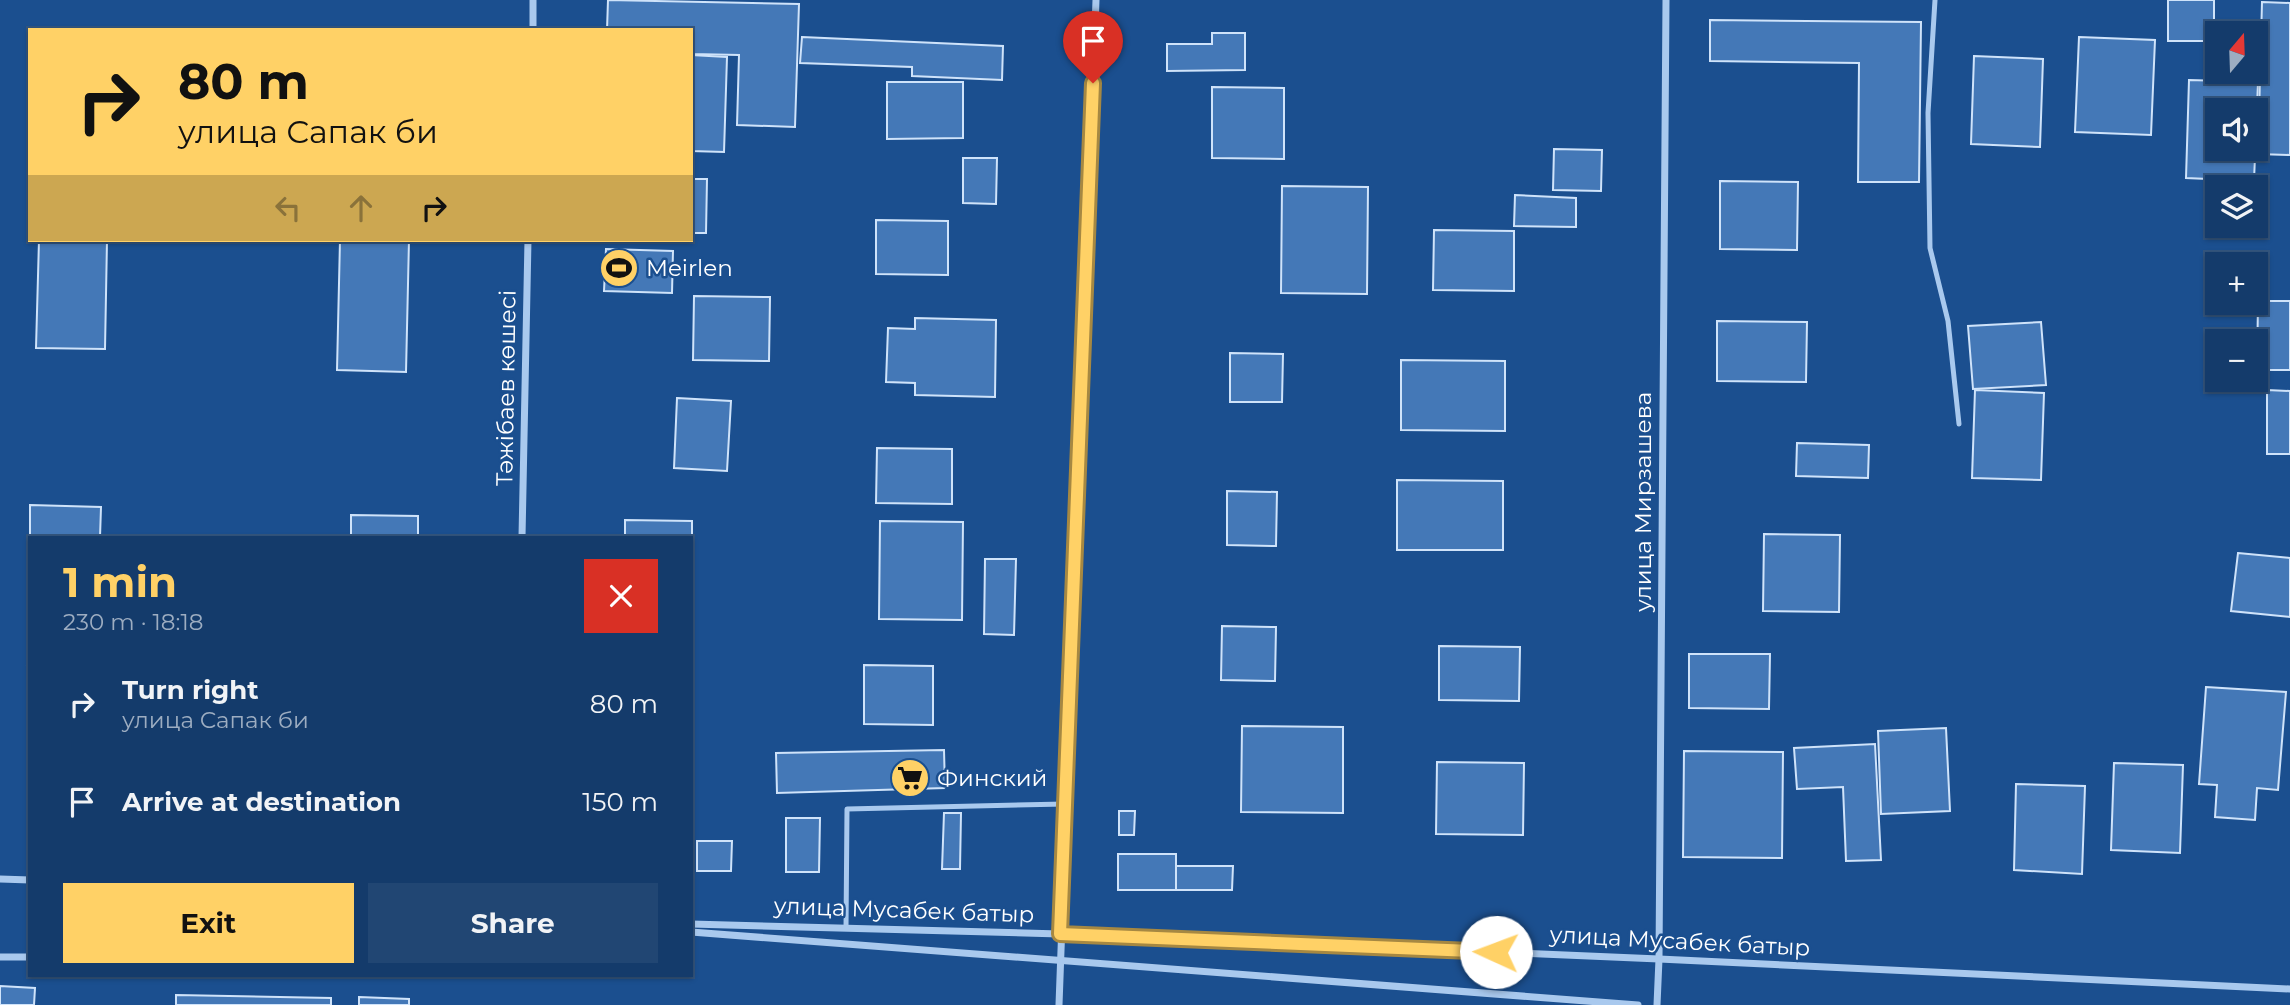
<!DOCTYPE html>
<meta charset="utf-8">
<style>
body{margin:0;font-family:Montserrat,sans-serif;background:#214673;color:#f1f3f6;height:100vh;display:flex;flex-direction:column;font-size:26px;white-space:nowrap}
*{box-sizing:border-box;margin:0}
p{font-size:23px;color:#9dadc1}
.icon{flex:none;width:38px;height:38px;fill:none;stroke:currentColor;stroke-width:2;stroke-linecap:round;stroke-linejoin:round}
.map{position:relative;flex:1;overflow:hidden}
.side{position:absolute;left:28px;top:536px;width:665px;height:441px;display:flex;flex-direction:column;background:#143b6b;border-radius:0px;box-shadow:0 2px 5px #0004,0 0 0 2px #33557e}
.side>*{flex:none}
.banner{position:absolute;left:28px;top:28px;width:665px;height:214px;border-radius:0px;box-shadow:0 2px 5px #0004,0 0 0 2px #33557e;background:#ffd166;color:#111;overflow:hidden}
.needle{width:46px;rotate:19deg}
.buttons{position:absolute;left:2205px;top:21px;display:grid;gap:14px}
.buttons a{display:grid;place-items:center;width:63px;height:63px;border-radius:0px;background:#143b6b;box-shadow:0 2px 5px #0004,0 0 0 2px #33557e;font-size:35px}
.pin{position:absolute;display:grid;place-items:center;width:60px;height:60px;color:#fff;margin:-72px -30px;border-radius:50% 50% 50% 0;rotate:-45deg;box-shadow:0 0 7px #0007}
.pin .icon{rotate:45deg}
.me{position:absolute;width:77px;margin:-38px;rotate:272deg;stroke-linejoin:round;filter:drop-shadow(0 0 5px #0008)}
.turn{display:flex;align-items:center;gap:24px;height:147px;padding:0 35px;font-size:32px}
.turn .icon{width:91px;height:91px;stroke-width:2.5}
.turn b{display:block;font-size:49px;line-height:60px}
.lanes{display:flex;align-items:center;height:66px;padding:0 35px;background:#0003;justify-content:center;gap:35px;direction:ltr}
.lanes .off{opacity:.35}
.round{display:grid;place-items:center;flex:none;width:74px;height:74px;border-radius:0px;background:#214673}
.headline{display:flex;align-items:center;justify-content:space-between;height:119px;padding:0 35px}
h1{font-size:42px;font-weight:700;line-height:52px;color:#ffd166}
.button{display:flex;gap:14px;margin-top:auto;padding:14px 35px}
.button a{flex:1;height:80px;border-radius:0px;background:#ffd166;color:#111;font-size:28px;font-weight:700;line-height:80px;text-align:center}
.button a+a{background:#214673;color:#f1f3f6}
ul{padding:0;list-style:none}
li{display:flex;align-items:center;gap:21px;height:98px;padding:0 35px}
li div{flex:1}
li b{display:block;font-size:26px}
li em{font-style:normal}
.map>svg:first-child{display:block}
</style>
<div class="map">
<svg width="2290" height="1005" viewBox="0 0 2290 1005">
<rect width="100%" height="100%" fill="#1b4f8f"/>
<g fill="#4478b7" stroke="#cfe3fa" stroke-width="2" fill-rule="evenodd">
<polygon points="608,0 799,4 795,127 737,125 739,55 691,54 691,30 607,30"/>
<rect x="2168" y="0" width="46" height="41"/>
<polygon points="2262,2 2290,3 2290,155 2258,154"/>
<polygon points="1710,20 1921,22 1919,182 1858,182 1859,63 1710,61"/>
<polygon points="1212,33 1245,33 1245,70 1167,71 1167,44 1212,44"/>
<polygon points="802,37 1003,46 1002,80 912,76 912,67 800,63"/>
<polygon points="2079,37 2155,40 2151,135 2075,132"/>
<polygon points="691,55 727,57 724,152 691,151"/>
<polygon points="1974,56 2043,59 2040,147 1971,144"/>
<path d="M2189,80L2258,82L2254,181L2186,178ZM2217,110H2256V149H2217Z"/>
<polygon points="887,82 963,82 963,138 887,139"/>
<polygon points="1212,87 1284,88 1284,159 1212,158"/>
<polygon points="1554,149 1602,150 1601,191 1553,190"/>
<polygon points="963,158 997,158 996,204 963,203"/>
<polygon points="691,179 707,179 706,233 691,233"/>
<polygon points="1720,181 1798,182 1797,250 1720,249"/>
<polygon points="1282,186 1368,187 1367,294 1281,293"/>
<polygon points="1515,195 1576,198 1576,227 1514,226"/>
<polygon points="876,220 948,221 948,275 876,274"/>
<polygon points="1434,230 1514,231 1514,291 1433,290"/>
<polygon points="39,240 107,240 105,349 36,348"/>
<polygon points="340,240 409,240 406,372 337,370"/>
<polygon points="606,249 673,251 672,293 604,291"/>
<polygon points="694,296 770,297 769,361 693,360"/>
<polygon points="2258,301 2290,301 2290,370 2257,370"/>
<polygon points="915,318 996,320 995,397 915,395 915,383 886,382 888,328 915,329"/>
<polygon points="1717,321 1807,322 1806,382 1717,381"/>
<polygon points="2041,322 2046,385 1973,389 1968,326"/>
<polygon points="1230,353 1283,354 1282,402 1230,402"/>
<polygon points="1401,360 1505,361 1505,431 1401,430"/>
<polygon points="1975,390 2044,393 2041,480 1972,478"/>
<polygon points="2267,390 2290,391 2290,454 2267,454"/>
<polygon points="677,398 731,401 727,471 674,468"/>
<polygon points="1797,443 1869,445 1868,478 1796,476"/>
<polygon points="877,448 952,449 952,504 876,503"/>
<polygon points="1397,480 1503,481 1503,550 1397,550"/>
<polygon points="1227,491 1277,492 1276,546 1227,545"/>
<polygon points="30,505 101,507 100,537 30,537"/>
<polygon points="351,515 418,516 418,537 351,537"/>
<polygon points="625,520 692,521 692,575 691,537 625,537"/>
<polygon points="880,521 963,522 962,620 879,619"/>
<polygon points="1764,534 1840,535 1839,612 1763,611"/>
<polygon points="30,538 30,665 27,665"/>
<polygon points="2238,553 2290,558 2290,617 2231,611"/>
<polygon points="985,559 1016,559 1014,635 984,634"/>
<polygon points="1222,626 1276,627 1275,681 1221,680"/>
<polygon points="1439,646 1520,647 1519,701 1439,700"/>
<polygon points="1689,654 1770,654 1769,709 1689,708"/>
<polygon points="864,665 933,666 933,725 864,724"/>
<polygon points="2206,687 2286,692 2278,790 2257,788 2255,820 2215,817 2217,785 2199,784"/>
<polygon points="1242,726 1343,727 1343,813 1241,812"/>
<polygon points="1946,728 1950,811 1881,814 1878,731"/>
<polygon points="1875,744 1881,860 1846,861 1843,787 1797,789 1794,748"/>
<polygon points="944,750 945,788 777,793 776,753"/>
<polygon points="1684,751 1783,752 1782,858 1683,857"/>
<polygon points="1437,762 1524,763 1523,835 1436,834"/>
<polygon points="2114,763 2183,765 2180,853 2111,850"/>
<polygon points="2016,784 2085,786 2082,874 2014,870"/>
<polygon points="1119,811 1135,811 1134,835 1119,835"/>
<polygon points="944,813 961,813 960,869 942,869"/>
<polygon points="786,818 820,818 819,872 786,872"/>
<polygon points="697,841 732,841 731,871 697,871"/>
<rect x="1118" y="854" width="58" height="36"/>
<polygon points="1176,866 1233,866 1232,890 1176,890"/>
<polygon points="0,986 35,988 34,1005 0,1005"/>
<polygon points="176,995 331,998 331,1005 176,1005"/>
<polygon points="359,997 409,999 409,1005 359,1005"/>
</g>
<g fill="none" stroke-linecap="round" stroke-linejoin="round">
<g stroke="#a9c9ee" stroke-width="5">
<polyline points="1935,0 1928,113 1930,248 1948,321 1959,424"/>
<polyline points="846,928 847,809 1065,804"/>
</g>
<g stroke="#a9c9ee" stroke-width="7">
<polyline points="533,30 533,0"/>
<polyline points="522,537 528,240"/>
<polyline points="0,879 30,880"/>
<polyline points="691,924 1060,934 1659,959 2290,989"/>
<polyline points="691,932 1638,1005"/>
<polyline points="0,957 30,957"/>
<polyline points="1059,1005 1096,0"/>
<polyline points="1657,1005 1659,959 1666,0"/>
</g>
</g>
<g fill="none" stroke-linecap="round" stroke-linejoin="round">
<defs>
<polyline id="route" points="1093,83 1060,934 1496,952"/>
</defs>
<use href="#route" stroke="#a68842" stroke-width="18"/>
<use href="#route" stroke="#ffd166" stroke-width="12"/>
</g>
<defs>
<symbol id="stadium-disc" viewBox="-11 -11 22 22"><circle r="9.5" fill="#ffd166" stroke="#1b4f8f"/><path d="M0-5a6.5 5 0 1 0 0 10a6.5 5 0 1 0 0-10ZM-3.5-1.8h7v3.6h-7Z" fill="#111"/></symbol>
<symbol id="supermarket-disc" viewBox="-11 -11 22 22"><circle r="9.5" fill="#ffd166" stroke="#1b4f8f"/><path d="M-6-5.5h2.5l.6 2H6L4.5 2H-2.5L-4.4-4H-6ZM-1.5 3.2a1.3 1.3 0 1 0 .1 0ZM3 3.2a1.3 1.3 0 1 0 .1 0Z" fill="#111"/></symbol>
</defs>
<g fill-rule="evenodd">
<use href="#stadium-disc" x="597" y="246" width="44" height="44"/>
<use href="#supermarket-disc" x="888" y="756" width="44" height="44"/>
</g>
<g text-anchor="middle" stroke-width="5" stroke-linejoin="round" paint-order="stroke">
<g font-size="23" fill="#fff" stroke="#1b4f8f" text-anchor="start">
<text x="646" y="276">Meirlen</text>
<text x="937" y="786">Финский</text>
</g>
<g font-size="23" fill="#fff" stroke="#1b4f8f">
<text transform="translate(506 388) rotate(-89)" y="8">Тәжібаев көшесі</text>
<text transform="translate(1643 502) rotate(-90)" y="8">улица Мирзашева</text>
<text transform="translate(904 910) rotate(2)" y="8">улица Мусабек батыр</text>
<text transform="translate(1680 941) rotate(3)" y="8">улица Мусабек батыр</text>
</g>
</g>
</svg>
<div class="buttons">
<a><svg class="needle" viewBox="-14 -14 28 28"><path d="M0-13l5 13h-10z" fill="#e53935"/><path d="M0 13l5-13h-10z" fill="#9dadc1"/></svg></a>
<a><svg class="icon" aria-label="sound" viewBox="0 0 24 24"><path d="M4 9h4l5-4v14l-5-4H4zM17 9q2 3 0 6"/></svg></a>
<a><svg class="icon" aria-label="layers" viewBox="0 0 24 24"><path d="M12 4l9 5-9 5-9-5zM3 14l9 5 9-5"/></svg></a>
<a>+</a>
<a>−</a>
</div>
<div class="pin" style="left:1093px;top:83px;background:#d93025"><svg class="icon" aria-label="arrive" viewBox="0 0 24 24"><path d="M6 21V4h12l-3 4 3 4H6"/></svg></div>
<svg class="me" style="left:1496px;top:952px" viewBox="-20 -20 40 40"><circle r="19" fill="#fff"/><path d="M0-13L10 11 0 6-10 11z" fill="#ffd166"/></svg>
<div class="banner">
<div class="turn"><svg class="icon" aria-label="right" viewBox="0 0 24 24"><path d="M7 20v-9h11M14 6l5 5-5 5"/></svg><div><b>80 m</b>улица Сапак би</div></div>
<div class="lanes"><svg class="icon off" aria-label="left" viewBox="0 0 24 24"><path d="M17 20v-9H6M10 6l-5 5 5 5"/></svg><svg class="icon off" aria-label="ahead" viewBox="0 0 24 24"><path d="M12 20V5M6 11l6-6 6 6"/></svg><svg class="icon" aria-label="right" viewBox="0 0 24 24"><path d="M7 20v-9h11M14 6l5 5-5 5"/></svg></div>
</div>
<section class="side">
<div class="headline"><div><h1>1 min</h1><p>230 m · 18:18</p></div><a class="round" style="background:#d93025;color:#fff"><svg class="icon" aria-label="close" viewBox="0 0 24 24"><path d="M6 6l12 12M18 6L6 18"/></svg></a></div>
<ul>
<li><svg class="icon" aria-label="right" viewBox="0 0 24 24"><path d="M7 20v-9h11M14 6l5 5-5 5"/></svg><div><b>Turn right</b><p>улица Сапак би</p></div><em>80 m</em></li>
<li><svg class="icon" aria-label="arrive" viewBox="0 0 24 24"><path d="M6 21V4h12l-3 4 3 4H6"/></svg><div><b>Arrive at destination</b></div><em>150 m</em></li>
</ul>
<div class="button"><a>Exit</a><a>Share</a></div>
</section>
</div>
